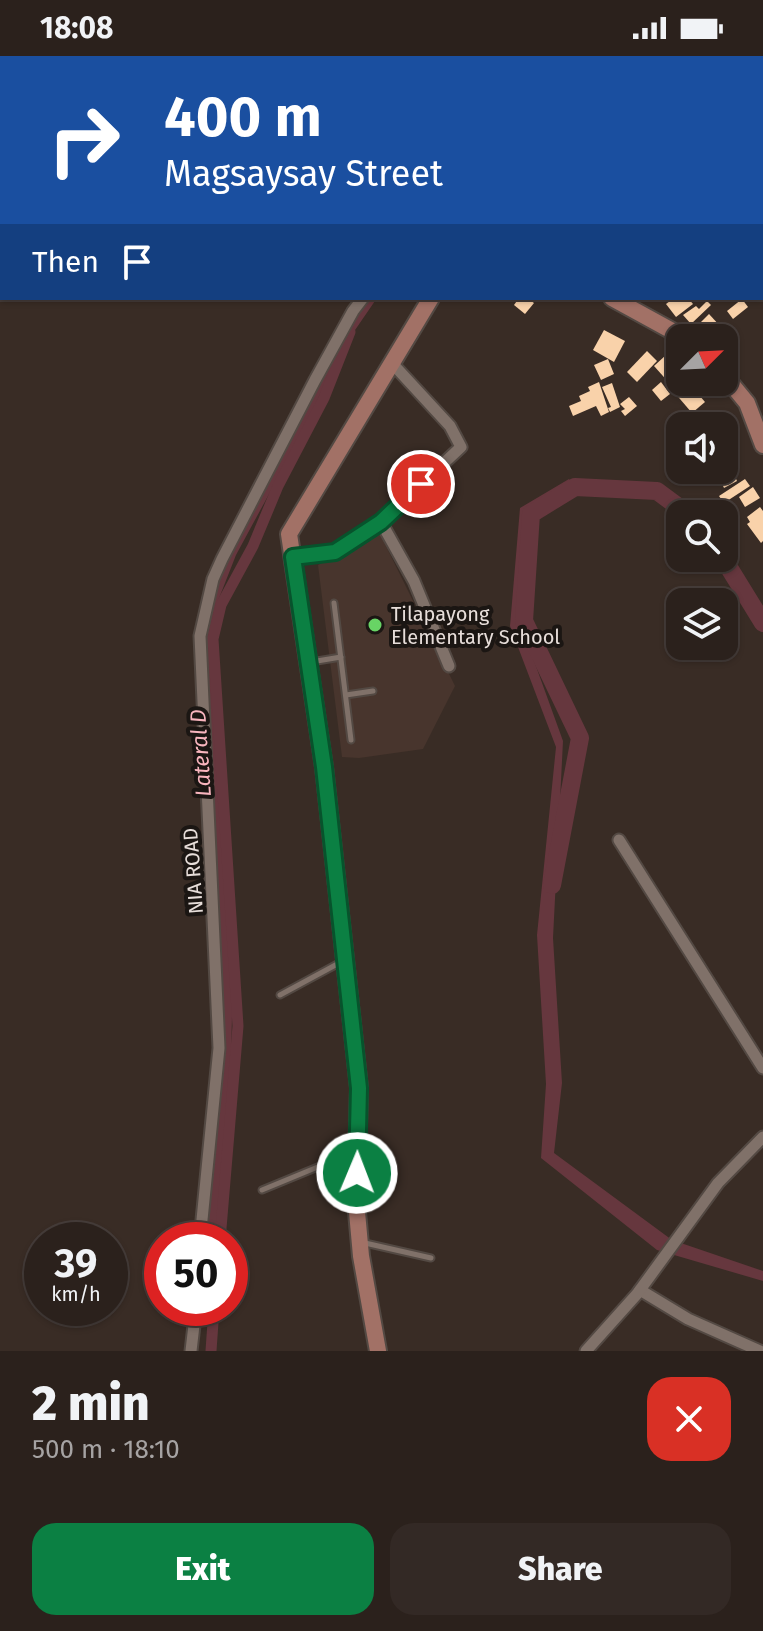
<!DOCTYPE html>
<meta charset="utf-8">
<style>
body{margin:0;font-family:"Fira Sans",sans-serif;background:#332925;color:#f1f3f6;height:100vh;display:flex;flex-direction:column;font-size:30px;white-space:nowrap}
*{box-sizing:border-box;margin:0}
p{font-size:26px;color:#a6a3a3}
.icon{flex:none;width:44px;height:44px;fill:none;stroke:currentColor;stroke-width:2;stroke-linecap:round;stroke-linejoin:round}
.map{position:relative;height:1295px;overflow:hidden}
.panel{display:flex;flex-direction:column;background:#2b211c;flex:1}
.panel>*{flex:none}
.top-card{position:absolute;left:0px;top:0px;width:764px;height:244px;box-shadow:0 2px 6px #0004,0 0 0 2px #473e3b;background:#1a4fa0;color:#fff;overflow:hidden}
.needle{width:52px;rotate:66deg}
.fabs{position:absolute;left:666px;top:268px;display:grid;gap:16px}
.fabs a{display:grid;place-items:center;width:72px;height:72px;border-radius:16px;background:#2b211c;box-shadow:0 2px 6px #0004,0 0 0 2px #473e3b;font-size:40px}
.speed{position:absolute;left:24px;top:1166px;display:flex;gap:16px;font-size:40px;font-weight:700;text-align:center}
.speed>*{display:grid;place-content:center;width:104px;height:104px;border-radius:50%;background:#2b211c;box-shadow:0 2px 6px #0004,0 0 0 2px #473e3b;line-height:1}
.speed small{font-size:20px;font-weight:400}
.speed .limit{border:12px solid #d22;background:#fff;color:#111}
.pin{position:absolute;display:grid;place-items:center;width:68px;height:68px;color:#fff;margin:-34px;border:4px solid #fff;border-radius:50%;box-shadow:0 2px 8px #0007}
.me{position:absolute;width:88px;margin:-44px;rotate:1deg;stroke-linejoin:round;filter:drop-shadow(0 0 6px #0008)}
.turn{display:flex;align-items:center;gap:28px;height:168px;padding:0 32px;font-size:36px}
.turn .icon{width:104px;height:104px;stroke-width:2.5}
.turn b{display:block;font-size:56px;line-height:68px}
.then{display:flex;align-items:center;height:76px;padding:0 32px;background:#0003;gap:16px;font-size:30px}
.round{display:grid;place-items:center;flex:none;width:84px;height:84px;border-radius:24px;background:#332925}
.head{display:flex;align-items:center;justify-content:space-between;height:136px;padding:0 32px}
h1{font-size:48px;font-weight:800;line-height:60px}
.button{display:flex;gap:16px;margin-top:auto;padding:16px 32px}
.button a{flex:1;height:92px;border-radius:24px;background:#0b8043;color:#fff;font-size:32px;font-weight:800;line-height:92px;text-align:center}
.button a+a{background:#332925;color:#f1f3f6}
.status{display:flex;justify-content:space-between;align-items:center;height:56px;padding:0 40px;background:#2b211c;direction:ltr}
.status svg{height:22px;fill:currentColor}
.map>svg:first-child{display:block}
</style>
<div class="status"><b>18:08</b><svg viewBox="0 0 49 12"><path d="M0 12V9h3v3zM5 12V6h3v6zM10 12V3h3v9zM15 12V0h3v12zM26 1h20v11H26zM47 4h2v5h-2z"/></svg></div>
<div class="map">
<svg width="763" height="1295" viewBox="0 0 763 1295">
<rect width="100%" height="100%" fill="#392c25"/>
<polygon fill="#48352d" points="379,476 455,630 423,693 359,702 342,701 318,509"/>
<g fill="#66373e">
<polygon points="367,242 377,242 340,296 300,381 236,499 216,550 209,595 221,725 233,921 230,1039 216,1184 204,1184 224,979 203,596 212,538 224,506 337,288"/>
<polygon points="569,423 575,431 531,458 520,566 563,685 553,882 562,1027 554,1097 672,1184 763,1215 763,1225 657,1194 541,1102 546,1028 537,879 556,691 510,570 520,452"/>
</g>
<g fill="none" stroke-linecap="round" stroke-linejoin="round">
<polyline stroke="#66373e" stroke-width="3" points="346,0 346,2"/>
<g stroke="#66373e" stroke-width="11">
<polyline points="588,2 589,0"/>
<polyline points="220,1184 238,970 213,583 221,549 253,490 278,430 324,342 350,276"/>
<polyline points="211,1295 214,1252"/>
</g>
<g stroke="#66373e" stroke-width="18">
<polyline points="723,502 763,567"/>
<polyline points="552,829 580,682 524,565 531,458 575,431 657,435 688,458"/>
</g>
</g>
<g fill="#f9d2aa">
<polygon points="519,242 527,242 534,247 525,258 514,249"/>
<polygon points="674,242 688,242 693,248 676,261 666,248"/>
<polygon points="742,243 748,251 733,263 727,255"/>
<polygon points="707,245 711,249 691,268 683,259 696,250 699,253"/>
<polygon points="709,258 720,270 711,278 700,267"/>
<polygon points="604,274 625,285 614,306 593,294"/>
<polygon points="647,295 657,305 637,326 627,316"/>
<polygon points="666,299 680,315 680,321 671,329 654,310"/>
<polygon points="608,303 614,318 601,324 594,309"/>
<polygon points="599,326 609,356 601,360 596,350 573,360 569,350 581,345 579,340 590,335 588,331"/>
<polygon points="661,326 670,338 661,345 652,334"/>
<polygon points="685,326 688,326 705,346 692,357 674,336"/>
<polygon points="612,327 620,351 610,356 608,352 611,351 602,331"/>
<polygon points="629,341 637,350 625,360 621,355 625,353 620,348"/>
<polygon points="715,355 723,370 704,370 701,363"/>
<polygon points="731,412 737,425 724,432 718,419"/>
<polygon points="745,423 750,430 724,447 719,440"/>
<polygon points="753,431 760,442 745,451 739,441"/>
<polygon points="760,451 763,455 763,485 761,487 747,468 750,466 747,461"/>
</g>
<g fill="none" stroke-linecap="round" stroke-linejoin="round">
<defs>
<g id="lane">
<polyline points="334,547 351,684"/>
<polyline points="311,606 341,601"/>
<polyline points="346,639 373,635"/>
<polyline points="280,939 341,906"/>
<polyline points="262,1134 325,1108 353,1091"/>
<polyline points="365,1187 431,1202"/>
</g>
<g id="street">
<polyline points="381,466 414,525 449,610"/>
<polyline points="293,501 335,496 381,466 461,391 450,370 391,306"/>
<polyline points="619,784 763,1012"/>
<polyline points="200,1184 219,992 200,580 213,523 222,503 315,324 353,255 363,242"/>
<polyline points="640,1234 688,1263 760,1295"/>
<polyline points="191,1295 196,1252"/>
<polyline points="586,1295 637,1238 718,1127 763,1081"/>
</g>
<g id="secondary">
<polyline points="334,0 335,2"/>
<polyline points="539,2 540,0"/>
<polyline points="612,242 685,282"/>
<polyline points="724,319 747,347 763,389"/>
<polyline points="378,1295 361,1200 356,1145 359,1032 324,711 289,478 431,242"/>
</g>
</defs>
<use href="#lane" stroke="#534943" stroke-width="9"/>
<use href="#street" stroke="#534943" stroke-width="15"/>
<use href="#secondary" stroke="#534943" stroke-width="20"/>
<polyline stroke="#817670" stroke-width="2" stroke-dasharray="2 6" stroke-linecap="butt" points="575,2 576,0"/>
<use href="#lane" stroke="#807169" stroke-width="5"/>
<use href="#street" stroke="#807169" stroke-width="11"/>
<use href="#secondary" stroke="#a27166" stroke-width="16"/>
</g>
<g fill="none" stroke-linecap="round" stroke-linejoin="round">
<defs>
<polyline id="route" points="357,1117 359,1032 324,711 293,501 335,496 381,466 421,428"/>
</defs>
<use href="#route" stroke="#07532c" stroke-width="20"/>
<use href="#route" stroke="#0b8043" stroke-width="14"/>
</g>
<circle fill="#68d465" stroke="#1b1613" stroke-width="3" cx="375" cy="569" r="8"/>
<g text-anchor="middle" stroke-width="8" stroke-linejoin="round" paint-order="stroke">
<g font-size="20" fill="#e7deda" stroke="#1b1613" text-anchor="start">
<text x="391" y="565">Tilapayong<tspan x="391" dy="23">Elementary School</tspan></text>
</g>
<g font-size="20" fill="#e7deda" stroke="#1b1613">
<text transform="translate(193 815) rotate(-94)" y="7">NIA ROAD</text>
</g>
<g font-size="22" font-style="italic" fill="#f8b5be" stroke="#1b1613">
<text transform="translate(200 697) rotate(-94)" y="8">Lateral D</text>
</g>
</g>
</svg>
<div class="fabs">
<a><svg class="needle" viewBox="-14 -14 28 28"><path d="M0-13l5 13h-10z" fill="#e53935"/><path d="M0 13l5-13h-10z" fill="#a6a3a3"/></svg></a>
<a><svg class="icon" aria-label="sound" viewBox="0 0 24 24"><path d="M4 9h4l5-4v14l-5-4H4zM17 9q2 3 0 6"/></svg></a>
<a><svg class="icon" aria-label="search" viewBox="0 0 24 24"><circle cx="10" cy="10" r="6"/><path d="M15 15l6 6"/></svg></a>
<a><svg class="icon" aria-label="layers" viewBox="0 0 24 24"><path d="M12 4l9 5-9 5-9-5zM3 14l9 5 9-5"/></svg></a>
</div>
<div class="speed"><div>39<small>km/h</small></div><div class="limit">50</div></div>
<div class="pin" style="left:421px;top:428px;background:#d93025"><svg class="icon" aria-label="arrive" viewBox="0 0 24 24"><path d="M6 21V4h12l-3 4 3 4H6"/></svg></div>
<svg class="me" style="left:357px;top:1117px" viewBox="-20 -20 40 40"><circle r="17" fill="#0b8043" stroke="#fff" stroke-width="3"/><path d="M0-11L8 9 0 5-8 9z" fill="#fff"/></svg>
<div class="top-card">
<div class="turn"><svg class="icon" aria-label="right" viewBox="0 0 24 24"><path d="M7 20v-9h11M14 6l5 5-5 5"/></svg><div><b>400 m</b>Magsaysay Street</div></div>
<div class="then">Then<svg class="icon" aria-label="arrive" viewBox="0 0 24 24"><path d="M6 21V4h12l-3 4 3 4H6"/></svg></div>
</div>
</div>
<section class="panel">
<div class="head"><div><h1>2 min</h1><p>500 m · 18:10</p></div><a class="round" style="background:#d93025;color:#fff"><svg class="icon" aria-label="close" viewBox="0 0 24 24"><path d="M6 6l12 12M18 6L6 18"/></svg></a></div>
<div class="button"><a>Exit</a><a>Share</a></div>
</section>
